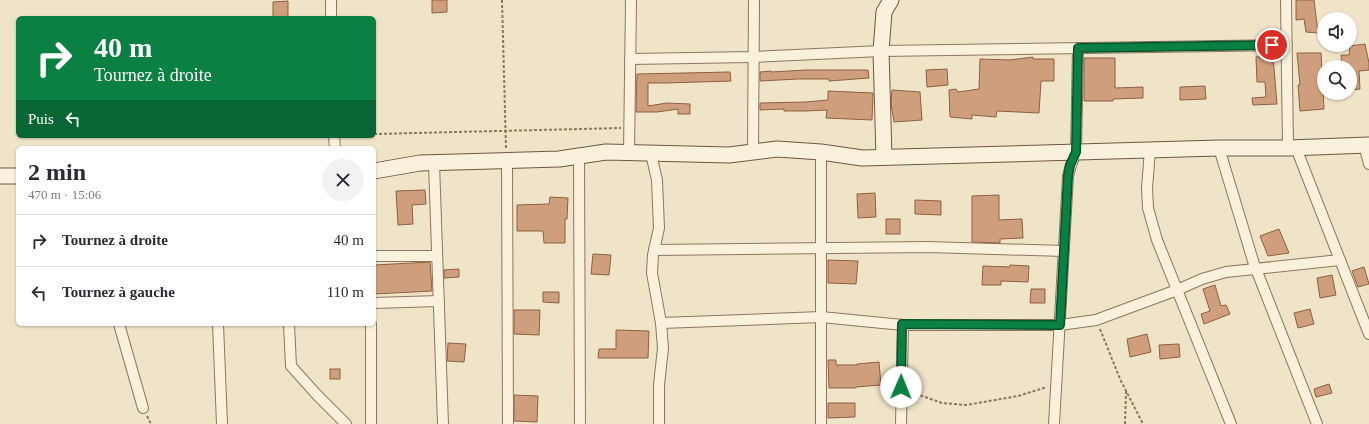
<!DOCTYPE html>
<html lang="fr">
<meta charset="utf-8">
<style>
body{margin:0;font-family:Georgia,serif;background:#f2f2f3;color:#2b2b33;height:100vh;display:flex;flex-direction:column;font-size:15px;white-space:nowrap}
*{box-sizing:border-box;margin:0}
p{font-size:13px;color:#7c7c81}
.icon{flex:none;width:22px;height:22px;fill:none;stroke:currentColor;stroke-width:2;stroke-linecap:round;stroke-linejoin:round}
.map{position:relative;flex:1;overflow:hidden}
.panel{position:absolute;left:16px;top:146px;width:360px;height:180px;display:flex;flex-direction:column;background:#fff;border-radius:6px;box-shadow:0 1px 3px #0004}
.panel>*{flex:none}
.banner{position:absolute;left:16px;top:16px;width:360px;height:122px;border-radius:6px;box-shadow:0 1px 3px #0004;background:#0b8043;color:#fff;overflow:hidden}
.buttons{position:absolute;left:1317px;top:12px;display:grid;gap:8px}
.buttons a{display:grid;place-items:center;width:40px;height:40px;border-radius:50%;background:#fff;box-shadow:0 1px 3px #0004;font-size:20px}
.pin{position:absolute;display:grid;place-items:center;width:34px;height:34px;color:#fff;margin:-17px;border:2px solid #fff;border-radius:50%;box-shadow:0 1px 4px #0007}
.me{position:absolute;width:44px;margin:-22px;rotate:1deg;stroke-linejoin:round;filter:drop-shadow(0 0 3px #0008)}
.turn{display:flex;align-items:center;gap:14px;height:84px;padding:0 12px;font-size:18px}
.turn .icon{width:52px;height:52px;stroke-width:2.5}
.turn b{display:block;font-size:28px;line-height:34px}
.then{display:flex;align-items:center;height:38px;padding:0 12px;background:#0003;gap:8px;font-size:15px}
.round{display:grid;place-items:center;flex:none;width:42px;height:42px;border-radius:21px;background:#f2f2f3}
.headline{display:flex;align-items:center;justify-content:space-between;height:68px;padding:0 12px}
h1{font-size:24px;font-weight:700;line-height:30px}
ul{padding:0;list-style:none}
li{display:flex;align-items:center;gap:12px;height:52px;padding:0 12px;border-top:1px solid #e1e1e2}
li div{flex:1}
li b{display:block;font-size:15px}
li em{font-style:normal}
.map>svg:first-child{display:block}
</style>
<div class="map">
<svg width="1369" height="424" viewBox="0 0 1369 424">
<rect width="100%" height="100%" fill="#f0e4c8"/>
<g fill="#cf9f7d" stroke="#8d5f41">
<polygon points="432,0 447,0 447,12 432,13"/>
<polygon points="1296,0 1314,0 1318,33 1306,32 1304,19 1296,20"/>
<polygon points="288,1 288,18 273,18 273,2"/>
<polygon points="1365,44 1369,63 1369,70 1359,71 1360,89 1350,90 1350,67 1342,67 1341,55 1349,55 1350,46"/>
<polygon points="1297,53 1321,53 1324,109 1300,111 1298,85 1300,85"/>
<polygon points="1273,56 1277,104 1253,105 1252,98 1266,97 1265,82 1257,82 1256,57"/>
<polygon points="1033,57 1033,59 1054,59 1054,81 1041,81 1039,113 997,111 996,117 972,115 972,119 950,117 949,90 956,89 958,92 979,89 980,59 1010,60"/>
<polygon points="1084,58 1115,58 1115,88 1143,87 1143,98 1113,99 1113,101 1084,101"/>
<polygon points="947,69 948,85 927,87 926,70"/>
<polygon points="806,70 868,70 869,78 829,81 829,79 798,79 760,81 760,72 771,71 771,72"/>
<polygon points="730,72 731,81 666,83 648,83 648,106 667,103 690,104 690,114 678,114 678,109 657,112 636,112 637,74"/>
<polygon points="1205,86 1206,99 1180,100 1180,87"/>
<polygon points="892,90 920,92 922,120 894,122 891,104"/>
<polygon points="828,91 873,93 872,120 826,118 827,110 806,111 784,111 784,109 760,110 760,103 806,102 828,100"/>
<polygon points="425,190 426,204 412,205 413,224 398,225 396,191"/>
<polygon points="875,193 876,217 858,218 857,194"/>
<polygon points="999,195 999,220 1022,219 1023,238 1000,239 1000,243 972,242 972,196"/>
<polygon points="550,197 568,198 567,219 565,219 565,243 544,243 543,231 517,231 517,205 549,204"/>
<polygon points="915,200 941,201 941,215 915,214"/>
<rect x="886" y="219" width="14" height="15"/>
<polygon points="1279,229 1289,253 1268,256 1260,236"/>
<polygon points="593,254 611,255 609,275 591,274"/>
<polygon points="828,260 858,261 856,284 828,283"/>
<polygon points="430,262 432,291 374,294 374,265"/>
<polygon points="1010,265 1029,266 1028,282 1001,281 1001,285 982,285 983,266 1010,267"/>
<polygon points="1364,267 1369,284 1358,287 1352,271"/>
<polygon points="459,269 459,277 444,278 444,270"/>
<polygon points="1332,275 1336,295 1320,298 1317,278"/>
<polygon points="1215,285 1221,306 1226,305 1230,314 1204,324 1201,314 1210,311 1203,289"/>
<polygon points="1031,289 1045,289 1045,303 1030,303"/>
<polygon points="543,292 559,292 559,303 543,302"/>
<polygon points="1310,309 1314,324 1298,328 1294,313"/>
<polygon points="514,310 540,310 539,335 514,334"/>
<polygon points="616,330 649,331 648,358 598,358 599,349 616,349"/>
<polygon points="1147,334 1151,352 1130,357 1127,339"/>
<polygon points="448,343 466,344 464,362 447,361"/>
<polygon points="1179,344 1180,357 1160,359 1159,345"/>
<polygon points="828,360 836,360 836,365 857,365 857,364 879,362 881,385 856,387 856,388 829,388"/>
<rect x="330" y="369" width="10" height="10"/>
<polygon points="1329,384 1332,393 1316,397 1314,389"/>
<polygon points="514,395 538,396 537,422 514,421"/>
<polygon points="828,403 855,403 855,417 828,418"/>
</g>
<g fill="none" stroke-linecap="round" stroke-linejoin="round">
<defs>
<g id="street">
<polyline points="331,0 331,18"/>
<polyline points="1286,0 1288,148"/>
<polyline points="630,59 753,57 881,51 1287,45"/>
<polyline points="334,136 335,148"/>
<polyline points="1364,145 1369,164"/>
<polyline points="1219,148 1254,264 1317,424"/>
<polyline points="1296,148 1369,334"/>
<polyline points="1150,150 1147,188 1148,208 1157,240 1231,424"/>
<polyline points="753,152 754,0"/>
<polyline points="821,152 821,424"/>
<polyline points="629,153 631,0"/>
<polyline points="651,154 657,180 659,228 653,255 652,273 661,323 663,348 659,385 659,424"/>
<polyline points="579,156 580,424"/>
<polyline points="507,160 508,424"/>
<polyline points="434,163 443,424"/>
<polyline points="654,250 928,247 1064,251"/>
<polyline points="374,256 437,256"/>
<polyline points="374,303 439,301"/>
<polyline points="661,323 821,317 903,325 1060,325 1096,320 1177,290 1202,279 1226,272 1340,260"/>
<polyline points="119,324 143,408"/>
<polyline points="218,324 222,424"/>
<polyline points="289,324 291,366 317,395 346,424"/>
<polyline points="371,424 371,324"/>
<polyline points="901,424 903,325"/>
<polyline points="1054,424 1068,176 1071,165 1076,152 1078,48"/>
</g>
<g id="secondary">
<polyline points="884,157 881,51 884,12 891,0"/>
<polyline points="374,171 420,163 559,159 606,152 729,155 777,149 821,152 862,158 1219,148 1288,148 1369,145"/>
<polyline points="0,176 18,176"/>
</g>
</defs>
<use href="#street" stroke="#8d765c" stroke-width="12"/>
<use href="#secondary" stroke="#6f573f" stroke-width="17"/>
<g stroke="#8d765c" stroke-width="2" stroke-dasharray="3 2" stroke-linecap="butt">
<polyline points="502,0 506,149"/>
<polyline points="374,134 621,128"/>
<polyline points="1100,329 1120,379 1143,424"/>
<polyline points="911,392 942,403 966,405 1018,396 1047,387"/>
<polyline points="147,416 151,424"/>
<polyline points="1125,424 1126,391"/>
</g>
<use href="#street" stroke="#faf1dc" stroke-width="10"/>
<use href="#secondary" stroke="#faf1dc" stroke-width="15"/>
</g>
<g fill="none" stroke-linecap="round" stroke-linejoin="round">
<defs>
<polyline id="route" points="901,387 902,324 1060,325 1068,176 1070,165 1076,152 1078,48 1272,45"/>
</defs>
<use href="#route" stroke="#07532c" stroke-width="10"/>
<use href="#route" stroke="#0b8043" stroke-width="7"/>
</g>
</svg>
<div class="buttons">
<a><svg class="icon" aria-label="sound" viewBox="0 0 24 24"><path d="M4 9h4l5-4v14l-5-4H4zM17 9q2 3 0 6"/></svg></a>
<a><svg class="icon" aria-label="search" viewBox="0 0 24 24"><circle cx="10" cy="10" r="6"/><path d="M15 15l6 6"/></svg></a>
</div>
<div class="pin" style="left:1272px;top:45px;background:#d93025"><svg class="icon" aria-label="arrive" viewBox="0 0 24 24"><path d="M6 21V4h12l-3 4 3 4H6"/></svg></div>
<svg class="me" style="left:901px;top:387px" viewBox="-20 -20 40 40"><circle r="19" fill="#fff"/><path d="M0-13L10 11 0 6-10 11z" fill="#0b8043"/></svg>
<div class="banner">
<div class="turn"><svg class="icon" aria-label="right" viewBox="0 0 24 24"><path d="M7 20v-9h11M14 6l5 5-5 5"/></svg><div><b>40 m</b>Tournez à droite</div></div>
<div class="then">Puis<svg class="icon" aria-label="left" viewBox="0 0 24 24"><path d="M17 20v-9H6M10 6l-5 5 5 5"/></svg></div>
</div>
<section class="panel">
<div class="headline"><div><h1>2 min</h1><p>470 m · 15:06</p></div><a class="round"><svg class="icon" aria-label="close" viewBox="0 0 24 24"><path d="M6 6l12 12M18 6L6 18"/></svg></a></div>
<ul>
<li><svg class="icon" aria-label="right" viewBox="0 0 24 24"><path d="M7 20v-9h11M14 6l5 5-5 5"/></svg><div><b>Tournez à droite</b></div><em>40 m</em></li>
<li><svg class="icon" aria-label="left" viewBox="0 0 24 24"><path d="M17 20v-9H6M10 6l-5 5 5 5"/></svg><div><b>Tournez à gauche</b></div><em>110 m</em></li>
</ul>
</section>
</div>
